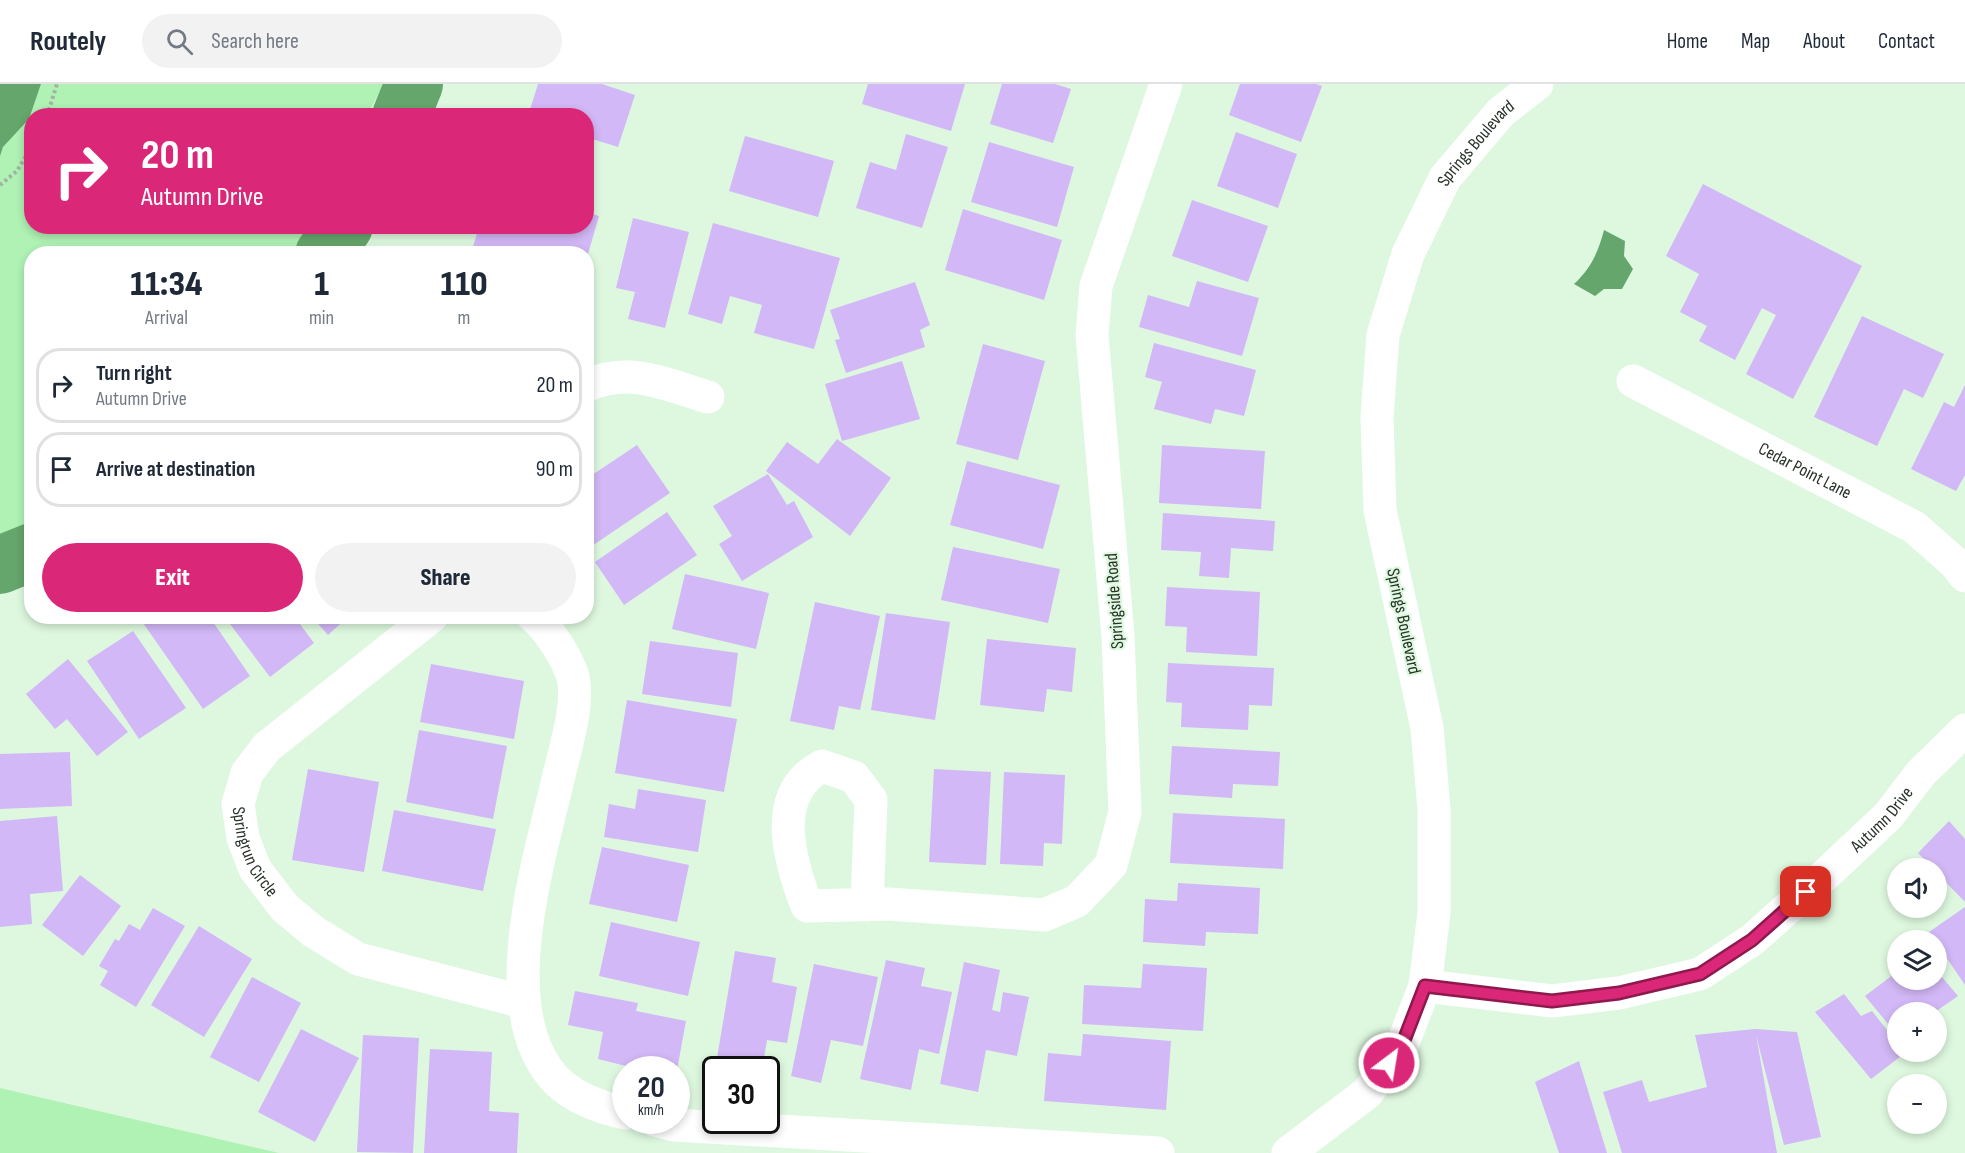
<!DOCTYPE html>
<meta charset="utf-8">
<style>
body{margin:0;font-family:"Sofia Sans Condensed",sans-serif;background:#f2f2f3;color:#1f2937;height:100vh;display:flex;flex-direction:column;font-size:22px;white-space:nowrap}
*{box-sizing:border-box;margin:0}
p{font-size:20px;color:#747a83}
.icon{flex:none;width:33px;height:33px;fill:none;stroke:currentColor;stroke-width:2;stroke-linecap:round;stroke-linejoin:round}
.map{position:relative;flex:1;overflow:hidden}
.panel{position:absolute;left:24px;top:162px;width:570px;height:378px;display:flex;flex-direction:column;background:#fff;border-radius:24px;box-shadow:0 3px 9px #0003}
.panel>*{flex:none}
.hud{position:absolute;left:24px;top:24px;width:570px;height:126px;border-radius:24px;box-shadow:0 3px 9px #0003;background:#db2777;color:#fff;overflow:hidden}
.tools{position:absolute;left:1887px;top:774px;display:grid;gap:12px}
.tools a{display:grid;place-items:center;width:60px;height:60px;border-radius:50%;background:#fff;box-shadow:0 3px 9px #0003;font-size:30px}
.speed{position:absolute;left:612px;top:972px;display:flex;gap:12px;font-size:30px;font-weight:700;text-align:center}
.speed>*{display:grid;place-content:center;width:78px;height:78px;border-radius:50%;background:#fff;box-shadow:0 3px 9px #0003;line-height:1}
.speed small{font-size:15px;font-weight:400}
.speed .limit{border:3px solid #111;border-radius:9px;background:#fff;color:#111}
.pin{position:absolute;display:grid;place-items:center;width:51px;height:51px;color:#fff;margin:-26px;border-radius:12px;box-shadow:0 3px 9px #0006}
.me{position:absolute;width:66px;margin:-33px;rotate:31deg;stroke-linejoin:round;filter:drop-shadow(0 0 4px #0008)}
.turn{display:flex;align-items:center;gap:21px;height:126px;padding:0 18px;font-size:27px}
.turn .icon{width:78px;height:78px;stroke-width:2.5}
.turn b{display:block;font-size:42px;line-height:51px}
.eta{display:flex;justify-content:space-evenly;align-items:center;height:102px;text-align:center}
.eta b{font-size:36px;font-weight:800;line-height:42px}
.button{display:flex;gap:12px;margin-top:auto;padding:12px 18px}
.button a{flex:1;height:69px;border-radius:36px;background:#db2777;color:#fff;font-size:24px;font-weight:800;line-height:69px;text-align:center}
.button a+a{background:#f2f2f3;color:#1f2937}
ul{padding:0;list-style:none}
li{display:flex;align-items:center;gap:18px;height:75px;margin:0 12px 9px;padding:0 6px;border:3px solid #e0e1e3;border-radius:24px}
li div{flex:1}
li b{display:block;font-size:22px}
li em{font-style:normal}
header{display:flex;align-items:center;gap:36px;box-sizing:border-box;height:84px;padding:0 30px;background:#fff;border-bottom:2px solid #e0e1e3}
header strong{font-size:28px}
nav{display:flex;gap:33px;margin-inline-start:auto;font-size:21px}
.search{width:420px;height:54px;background:#f2f2f3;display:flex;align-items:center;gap:15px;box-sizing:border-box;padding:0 21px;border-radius:33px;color:#747a83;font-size:22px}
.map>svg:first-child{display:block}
</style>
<header>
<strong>Routely</strong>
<div class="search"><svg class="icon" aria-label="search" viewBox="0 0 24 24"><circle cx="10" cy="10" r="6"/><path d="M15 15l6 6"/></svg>Search here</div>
<nav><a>Home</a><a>Map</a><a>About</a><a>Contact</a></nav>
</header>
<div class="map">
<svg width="1965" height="1069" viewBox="0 0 1965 1069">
<rect width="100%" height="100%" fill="#def8df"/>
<g fill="#aff2b4">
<polygon points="41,0 384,0 367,31 32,32 32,142 309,143 295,169 32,170 31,475 0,510 0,72 3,63 29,35"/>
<polygon points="0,1004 279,1069 0,1069"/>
</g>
<g fill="#64a66b">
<polygon points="0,0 41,0 29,35 3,63 0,72"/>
<path d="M1604,146L1625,157L1624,172L1633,185L1622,205H1604L1595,212L1574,200C1591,184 1598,169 1604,146Z"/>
</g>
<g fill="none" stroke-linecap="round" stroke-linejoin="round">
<g stroke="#64a66b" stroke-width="58">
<polyline points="401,32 414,0"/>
<polyline points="324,170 344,142"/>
<polyline points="0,481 32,468"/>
</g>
</g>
<g fill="#d2b8f6">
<polygon points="538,0 602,0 635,11 618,63 586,53 586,32 528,32"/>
<polygon points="868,0 965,0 951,47 862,20"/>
<polygon points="1002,0 1055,0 1071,5 1053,59 990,40"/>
<polygon points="1240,0 1316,0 1322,2 1301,58 1229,31"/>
<polygon points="1236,48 1297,70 1278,124 1217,102"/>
<polygon points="906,50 948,63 922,144 856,124 870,78 896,86"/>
<polygon points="745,52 834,77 818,133 729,107"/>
<polygon points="989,58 1074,83 1057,143 971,118"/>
<polygon points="1703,100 1862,182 1793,315 1746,290 1776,231 1762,224 1735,276 1699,257 1707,242 1680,228 1699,190 1666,172"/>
<polygon points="1192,116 1268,142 1248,198 1172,172"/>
<polygon points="963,125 1062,156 1044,216 945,186"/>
<polygon points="586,128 599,132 588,170 471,170 479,142 586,142"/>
<polygon points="633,134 689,148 665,244 628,235 635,208 616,204"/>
<polygon points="713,139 840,174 814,265 754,249 762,221 730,212 722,240 688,230"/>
<polygon points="1197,197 1259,214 1242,272 1139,243 1148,211 1189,223"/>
<polygon points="915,198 930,241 920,246 925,263 846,289 835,256 840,255 830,226"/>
<polygon points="1862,232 1944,270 1923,314 1904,305 1877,362 1814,333"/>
<polygon points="1154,259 1256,286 1244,332 1215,325 1211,340 1154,325 1162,298 1145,293"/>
<polygon points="983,260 1045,277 1018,376 956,360"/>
<polygon points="902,277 920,335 842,357 825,300"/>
<polygon points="1965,301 1965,391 1956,407 1911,385 1944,318 1954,323"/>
<polygon points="837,355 891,394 850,452 766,387 787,358 818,380"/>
<polygon points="637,361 670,409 592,462 586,454 586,395"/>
<polygon points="1162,361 1265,367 1261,425 1159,419"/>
<polygon points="967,377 1060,401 1043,465 950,441"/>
<polygon points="768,390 787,421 794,417 813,453 742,497 719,460 732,452 713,422"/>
<polygon points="667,428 697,471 624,521 595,478"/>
<polygon points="1163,429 1275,437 1273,467 1231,464 1229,494 1199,492 1201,468 1161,466"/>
<polygon points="953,463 1060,485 1048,539 941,516"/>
<polygon points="685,490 769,509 756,565 672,545"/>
<polygon points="1167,503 1260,508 1257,572 1186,568 1187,543 1165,542"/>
<polygon points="815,518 880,532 860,626 839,622 834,646 790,637"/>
<polygon points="886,529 950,538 935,636 871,626"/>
<polygon points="147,532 209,532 250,592 203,625 141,536"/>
<polygon points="224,532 294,532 314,559 270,593"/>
<polygon points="311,532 349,532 328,551"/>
<polygon points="133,547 186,624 139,655 87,577"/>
<polygon points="987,555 1076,564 1072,608 1047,605 1044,628 980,621"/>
<polygon points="650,557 738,569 731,623 642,610"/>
<polygon points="68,575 128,648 97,672 67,635 55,645 26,610"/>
<polygon points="1168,579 1274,584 1272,622 1249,621 1248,646 1181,643 1182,619 1166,618"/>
<polygon points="431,580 524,597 514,655 420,638"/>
<polygon points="627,616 737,635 724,708 615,689"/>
<polygon points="419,646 507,662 493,735 406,718"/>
<polygon points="1172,662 1280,668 1278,702 1233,700 1232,714 1169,710"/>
<polygon points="70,668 72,722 0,725 0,670"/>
<polygon points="308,685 379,698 364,788 292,776"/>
<polygon points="934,685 991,688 986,781 929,778"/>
<polygon points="1004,688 1065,691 1062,760 1044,759 1043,782 1000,780"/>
<polygon points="638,705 706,716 698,768 604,753 609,720 635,725"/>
<polygon points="394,726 496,745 483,807 382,787"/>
<polygon points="1173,729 1285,735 1283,785 1170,779"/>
<polygon points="57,732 63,807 30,810 32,840 0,843 0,737"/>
<polygon points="1949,737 1965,755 1965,818 1936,788 1936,784 1933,784 1918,769"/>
<polygon points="602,763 689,781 677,838 589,820"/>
<polygon points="80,791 121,822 83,872 42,841"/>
<polygon points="1178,799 1260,804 1258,850 1206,848 1205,862 1143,858 1145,815 1177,817"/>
<polygon points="1965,823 1965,901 1929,848"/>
<polygon points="153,824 185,842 136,923 100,901 108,887 99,882 115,855 119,857 129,840 140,846"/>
<polygon points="611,838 700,858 688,912 599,892"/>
<polygon points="199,842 252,875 204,953 151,921"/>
<polygon points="735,867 776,874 772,898 797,903 787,959 767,956 762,986 715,986"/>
<polygon points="886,876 925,884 921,902 952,908 939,970 919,965 911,1006 860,995"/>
<polygon points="964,878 1000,886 992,926 1000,928 1003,908 1029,913 1017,972 986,966 978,1008 940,1000"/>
<polygon points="814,880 878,893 863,962 831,956 821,999 791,992"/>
<polygon points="1143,880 1207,884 1203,947 1082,940 1084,901 1141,904"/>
<polygon points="1936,886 1958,912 1935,928 1898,928 1898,952 1865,912 1898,887 1898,896 1936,896"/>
<polygon points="252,893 301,919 259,998 210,973"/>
<polygon points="575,907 638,919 636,927 686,937 677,986 642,986 598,975 603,948 568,941"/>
<polygon points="1844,910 1861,932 1872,927 1898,960 1898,968 1905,969 1871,995 1815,928"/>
<polygon points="301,945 359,974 315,1058 258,1028"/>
<polygon points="1755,945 1797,948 1821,1053 1784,1061 1756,951 1777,1069 1622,1069 1603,1008 1642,996 1649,1018 1707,1003 1695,951"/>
<polygon points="1083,950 1171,957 1166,1026 1044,1017 1048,969 1081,972"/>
<polygon points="363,951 419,954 413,1069 357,1068"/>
<polygon points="430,965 492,968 489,1027 519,1029 517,1069 424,1069"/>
<polygon points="1579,977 1607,1069 1559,1069 1535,998"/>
</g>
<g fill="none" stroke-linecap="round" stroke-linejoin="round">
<g stroke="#a0b4a1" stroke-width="4" stroke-dasharray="3 3" stroke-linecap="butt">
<polyline points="47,32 57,0"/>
<polyline points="0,101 17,87 32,62"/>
</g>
<g stroke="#fff" stroke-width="33">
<path id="s1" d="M1633,297L1914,443L1955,479L1965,492"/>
<path d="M586,302C629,282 665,300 708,313"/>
<path id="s2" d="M432,532L267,663L247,689L238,720L243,754L255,785L285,824L314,848L358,875L524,918"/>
<path d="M533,532C549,545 567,574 573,593C579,618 567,659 561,683C542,767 489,925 556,996C574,1014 602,1024 626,1029"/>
<path d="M867,821L871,716L854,693L822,682C769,710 790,778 807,822L889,820L1044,831L1077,817L1111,781L1125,728L1118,552L1092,251L1096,202L1166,0"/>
<path id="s3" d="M1425,902L1552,917L1619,909L1700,890L1752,856L1824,792L1888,732L1921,689L1965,646"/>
<polyline points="655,1036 674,1041 1158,1069"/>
<path id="s4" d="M1288,1069L1367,1009L1401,964L1425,902L1434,829V725L1427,644L1380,426L1377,333L1383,251L1408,170L1445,94L1501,28L1537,0"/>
</g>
</g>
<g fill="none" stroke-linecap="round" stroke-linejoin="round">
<defs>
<polyline id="route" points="1389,979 1401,964 1425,902 1552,917 1619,909 1700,890 1752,856 1806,808"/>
</defs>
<use href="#route" stroke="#8e194d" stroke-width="15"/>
<use href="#route" stroke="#db2777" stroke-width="10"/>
</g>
<g text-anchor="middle" stroke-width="4.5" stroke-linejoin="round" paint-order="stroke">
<g font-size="18" fill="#283229" stroke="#def8df">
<text dy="6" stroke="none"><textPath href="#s4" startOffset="1095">Springs Boulevard</textPath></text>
<text dy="6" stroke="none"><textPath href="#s1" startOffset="194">Cedar Point Lane</textPath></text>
<text transform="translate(1114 517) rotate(-94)" y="6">Springside Road</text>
<text transform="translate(1404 537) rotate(78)" y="6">Springs Boulevard</text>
<text dy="6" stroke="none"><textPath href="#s3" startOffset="518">Autumn Drive</textPath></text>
<text dy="6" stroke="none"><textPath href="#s2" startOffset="327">Springrun Circle</textPath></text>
</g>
</g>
</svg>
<div class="tools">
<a><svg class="icon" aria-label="sound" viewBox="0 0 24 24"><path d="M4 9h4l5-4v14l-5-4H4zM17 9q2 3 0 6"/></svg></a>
<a><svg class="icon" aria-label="layers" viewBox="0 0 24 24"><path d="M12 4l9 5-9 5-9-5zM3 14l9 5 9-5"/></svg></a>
<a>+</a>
<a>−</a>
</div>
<div class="speed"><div>20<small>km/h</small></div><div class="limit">30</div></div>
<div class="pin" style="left:1806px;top:808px;background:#d93025"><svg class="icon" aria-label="arrive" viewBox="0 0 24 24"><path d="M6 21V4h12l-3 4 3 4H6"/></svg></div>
<svg class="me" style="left:1389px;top:979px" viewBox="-20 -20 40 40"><circle r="17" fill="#db2777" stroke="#fff" stroke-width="3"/><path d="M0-11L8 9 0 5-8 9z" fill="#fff"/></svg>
<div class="hud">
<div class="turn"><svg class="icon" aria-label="right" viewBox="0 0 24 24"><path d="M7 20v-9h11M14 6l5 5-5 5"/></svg><div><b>20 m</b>Autumn Drive</div></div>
</div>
<section class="panel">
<div class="eta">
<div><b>11:34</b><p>Arrival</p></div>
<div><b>1</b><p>min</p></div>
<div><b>110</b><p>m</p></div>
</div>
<ul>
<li><svg class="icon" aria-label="right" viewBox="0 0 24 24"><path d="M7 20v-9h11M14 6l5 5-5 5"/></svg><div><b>Turn right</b><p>Autumn Drive</p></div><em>20 m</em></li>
<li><svg class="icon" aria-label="arrive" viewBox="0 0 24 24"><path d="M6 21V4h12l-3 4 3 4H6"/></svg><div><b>Arrive at destination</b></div><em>90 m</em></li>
</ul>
<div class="button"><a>Exit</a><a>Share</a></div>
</section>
</div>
